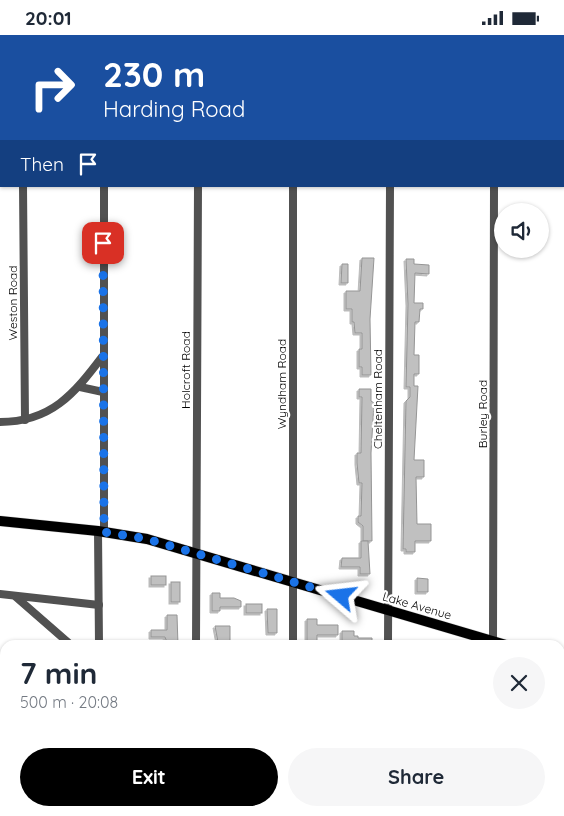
<!DOCTYPE html>
<meta charset="utf-8">
<style>
body{margin:0;font-family:Quicksand,sans-serif;background:#f6f6f7;color:#1f2937;height:100vh;display:flex;flex-direction:column;font-size:19px;white-space:nowrap}
*{box-sizing:border-box;margin:0}
p{font-size:16px;color:#747a83}
.icon{flex:none;width:28px;height:28px;fill:none;stroke:currentColor;stroke-width:2;stroke-linecap:round;stroke-linejoin:round}
.map{position:relative;flex:1;overflow:hidden}
.panel{position:absolute;left:0px;top:605px;width:565px;height:176px;display:flex;flex-direction:column;background:#fff;border-radius:15px 15px 0 0;box-shadow:0 1px 4px #0004}
.panel>*{flex:none}
.hud{position:absolute;left:0px;top:0px;width:565px;height:152px;box-shadow:0 1px 4px #0004;background:#1a4fa0;color:#fff;overflow:hidden}
.tools{position:absolute;left:494px;top:168px;display:grid;gap:10px}
.tools a{display:grid;place-items:center;width:55px;height:55px;border-radius:50%;background:#fff;box-shadow:0 1px 4px #0004;font-size:25px}
.pin{position:absolute;display:grid;place-items:center;width:42px;height:42px;color:#fff;margin:-21px;border-radius:10px;box-shadow:0 2px 8px #0006}
.me{position:absolute;width:55px;margin:-28px;rotate:287deg;stroke-linejoin:round;filter:drop-shadow(0 0 4px #0008)}
.turn{display:flex;align-items:center;gap:18px;height:105px;padding:0 20px;font-size:22px}
.turn .icon{width:65px;height:65px;stroke-width:2.5}
.turn b{display:block;font-size:35px;line-height:42px}
.then{display:flex;align-items:center;height:48px;padding:0 20px;background:#0003;gap:10px;font-size:19px}
.round{display:grid;place-items:center;flex:none;width:52px;height:52px;border-radius:26px;background:#f6f6f7}
.head{display:flex;align-items:center;justify-content:space-between;height:85px;padding:0 20px}
h1{font-size:30px;font-weight:800;line-height:38px}
.button{display:flex;gap:10px;margin-top:auto;padding:10px 20px}
.button a{flex:1;height:58px;border-radius:30px;background:#000;color:#fff;font-size:20px;font-weight:800;line-height:58px;text-align:center}
.button a+a{background:#f6f6f7;color:#1f2937}
.status{display:flex;justify-content:space-between;align-items:center;height:35px;padding:0 25px;background:#fff;direction:ltr}
.status svg{height:14px;fill:currentColor}
.map>svg:first-child{display:block}
</style>
<div class="status"><b>20:01</b><svg viewBox="0 0 49 12"><path d="M0 12V9h3v3zM5 12V6h3v6zM10 12V3h3v9zM15 12V0h3v12zM26 1h20v11H26zM47 4h2v5h-2z"/></svg></div>
<div class="map">
<svg width="564" height="781" viewBox="0 0 564 781">
<defs>
<pattern id="cemetery-stones" width="16" height="16" patternUnits="userSpaceOnUse" patternTransform="scale(1.25)"><rect width="16" height="16" fill="#d8d8d8"/><path d="M2 7V4a2 2 0 0 1 4 0v3zM10 15v-3a2 2 0 0 1 4 0v3z" fill="#b8b8b8"/></pattern>
<filter id="shadow"><feDropShadow dx="-2" dy="2" stdDeviation="0" flood-color="#0004"/></filter>
</defs>
<rect width="100%" height="100%" fill="#fff"/>
<polygon fill="url(#cemetery-stones)" points="564,666 564,781 474,781 478,776 560,776 560,671"/>
<g fill="#c0c0c0" stroke="#959595" filter="url(#shadow)">
<polygon points="362,223 374,223 370,284 371,340 362,340 362,332 359,332 359,314 362,314 362,298 355,298 354,287 352,287 352,274 346,274 346,256 360,256"/>
<polygon points="406,224 414,224 414,229 429,230 429,239 415,238 414,268 423,268 423,274 420,274 419,287 415,287 414,320 419,320 419,339 414,339 414,351 418,351 414,425 424,425 424,442 416,442 417,489 431,489 431,506 415,506 415,517 406,517 406,514 403,514 406,366 410,362 410,352 406,352 408,269"/>
<polygon points="342,229 348,229 348,248 341,248"/>
<polygon points="359,354 371,354 371,366 374,368 371,418 372,506 363,506 363,491 358,487 358,481 361,481 362,448 359,448 357,428 357,418 361,418 362,362 359,362"/>
<polygon points="361,506 368,506 370,539 360,539 360,532 341,532 342,523 361,523"/>
<rect x="151" y="541" width="15" height="9"/>
<polygon points="417,543 428,544 428,557 417,557"/>
<rect x="171" y="547" width="9" height="20"/>
<polygon points="212,558 220,558 220,563 234,563 241,566 241,572 220,572 220,576 212,576"/>
<rect x="246" y="569" width="16" height="9"/>
<polygon points="267,574 277,574 277,598 268,598"/>
<polygon points="167,580 177,580 178,610 168,610 165,602 151,602 151,595 167,595"/>
<polygon points="307,584 317,584 317,590 338,590 338,600 317,600 317,606 307,607"/>
<polygon points="215,591 230,591 230,607 218,607"/>
<polygon points="342,596 354,596 354,601 358,601 358,603 372,603 372,610 342,607"/>
</g>
<g fill="none" stroke-linecap="round" stroke-linejoin="round">
<defs>
<g id="major">
<polyline points="0,486 98,496 147,504 506,610"/>
<polyline points="560,627 564,628"/>
</g>
</defs>
<use href="#major" stroke="#dbdbdb" stroke-width="11"/>
<g stroke="#515151" stroke-width="8">
<polyline points="421,0 422,1"/>
<polyline points="24,1 24,0"/>
<polyline points="105,1 105,0"/>
<polyline points="0,118 1,118"/>
<polyline points="23,151 25,385"/>
<polyline points="104,151 104,497"/>
<polyline points="80,352 103,357"/>
<path d="M0,387C51,387 74,359 102,322"/>
<polyline points="98,496 99,610"/>
<polyline points="0,559 99,570"/>
<polyline points="16,562 71,610"/>
<polyline points="493,606 494,151"/>
<polyline points="196,610 198,151"/>
<polyline points="293,610 293,151"/>
<polyline points="388,610 390,151"/>
<polyline points="0,731 5,734"/>
<polyline points="560,731 564,729"/>
<polyline points="492,781 497,776"/>
</g>
<use href="#major" stroke="#000" stroke-width="10"/>
<g stroke="#000" stroke-width="2" stroke-dasharray="8 2.5 1 2.5" stroke-linecap="butt">
<polyline points="0,658 5,662"/>
<polyline points="146,776 152,781"/>
</g>
</g>
<g fill="none" stroke-linecap="round" stroke-linejoin="round">
<polyline stroke="#1a73e8" stroke-width="9" stroke-dasharray="0 16.2" points="103,208 104,497 147,504 341,561"/>
</g>
<g text-anchor="middle" stroke-width="4.5" stroke-linejoin="round" paint-order="stroke">
<g font-size="12" fill="#000" stroke="#fff">
<text transform="translate(13 268) rotate(-90)" y="4">Weston Road</text>
<text transform="translate(186 335) rotate(-90)" y="4">Holcroft Road</text>
<text transform="translate(282 349) rotate(-90)" y="4">Wyndham Road</text>
<text transform="translate(378 364) rotate(-90)" y="4">Cheltenham Road</text>
<text transform="translate(483 379) rotate(-90)" y="4">Burley Road</text>
<text transform="translate(417 571) rotate(16)" y="4">Lake Avenue</text>
</g>
</g>
</svg>
<div class="tools">
<a><svg class="icon" aria-label="sound" viewBox="0 0 24 24"><path d="M4 9h4l5-4v14l-5-4H4zM17 9q2 3 0 6"/></svg></a>
</div>
<div class="pin" style="left:103px;top:208px;background:#d93025"><svg class="icon" aria-label="arrive" viewBox="0 0 24 24"><path d="M6 21V4h12l-3 4 3 4H6"/></svg></div>
<svg class="me" style="left:341px;top:561px" viewBox="-20 -20 40 40"><path d="M0-17L14 15 0 8-14 15z" fill="#1a73e8" stroke="#fff" stroke-width="4"/></svg>
<div class="hud">
<div class="turn"><svg class="icon" aria-label="right" viewBox="0 0 24 24"><path d="M7 20v-9h11M14 6l5 5-5 5"/></svg><div><b>230 m</b>Harding Road</div></div>
<div class="then">Then<svg class="icon" aria-label="arrive" viewBox="0 0 24 24"><path d="M6 21V4h12l-3 4 3 4H6"/></svg></div>
</div>
<section class="panel">
<div class="head"><div><h1>7 min</h1><p>500 m · 20:08</p></div><a class="round"><svg class="icon" aria-label="close" viewBox="0 0 24 24"><path d="M6 6l12 12M18 6L6 18"/></svg></a></div>
<div class="button"><a>Exit</a><a>Share</a></div>
</section>
</div>
